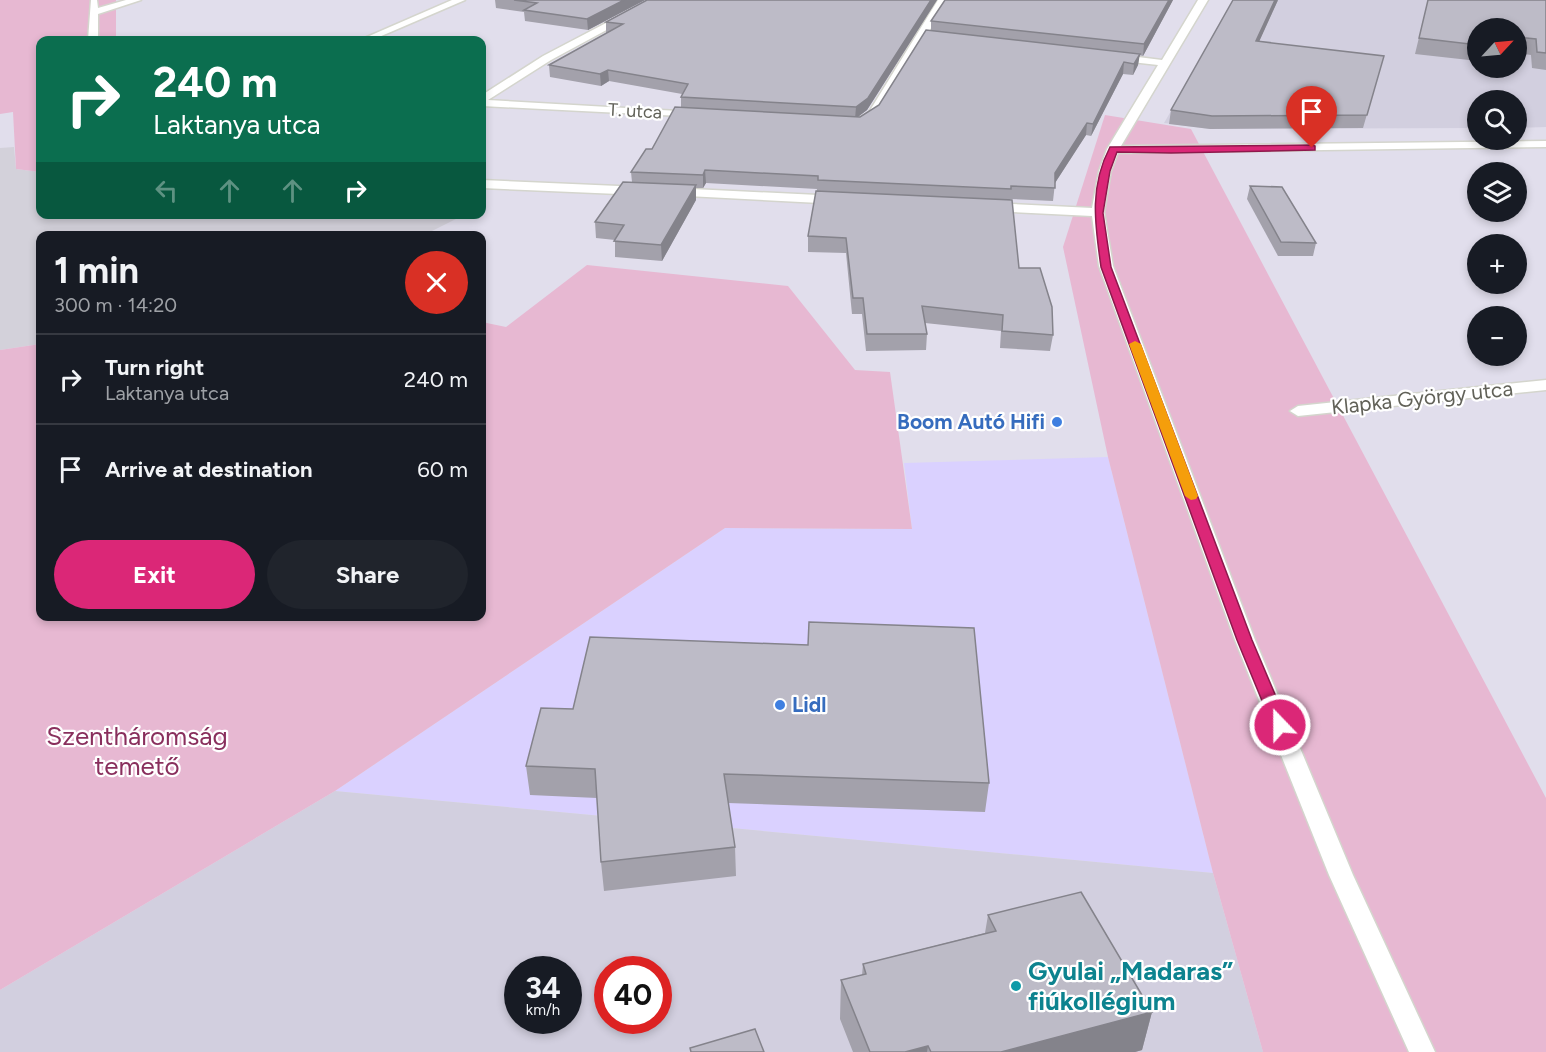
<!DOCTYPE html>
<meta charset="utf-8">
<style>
body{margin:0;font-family:Figtree,sans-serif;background:#20242c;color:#f1f3f6;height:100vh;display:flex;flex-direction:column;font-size:22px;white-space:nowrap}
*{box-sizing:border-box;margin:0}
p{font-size:20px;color:#9ea1a6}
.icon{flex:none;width:33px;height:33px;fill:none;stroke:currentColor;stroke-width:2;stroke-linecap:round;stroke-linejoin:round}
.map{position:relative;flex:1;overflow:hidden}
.side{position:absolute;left:36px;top:231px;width:450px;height:390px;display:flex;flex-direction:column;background:#171b24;border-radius:12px;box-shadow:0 3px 9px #0003}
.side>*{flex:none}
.banner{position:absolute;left:36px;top:36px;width:450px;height:183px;border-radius:12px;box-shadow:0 3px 9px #0003;background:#0b6e4f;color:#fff;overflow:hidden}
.needle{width:39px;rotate:64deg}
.fabs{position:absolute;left:1467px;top:18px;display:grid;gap:12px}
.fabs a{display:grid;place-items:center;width:60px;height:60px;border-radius:50%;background:#171b24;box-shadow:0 3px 9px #0003;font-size:30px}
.speed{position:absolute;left:504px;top:956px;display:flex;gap:12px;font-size:30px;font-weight:700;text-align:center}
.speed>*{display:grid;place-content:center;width:78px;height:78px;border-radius:50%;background:#171b24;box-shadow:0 3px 9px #0003;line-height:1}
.speed small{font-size:15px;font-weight:400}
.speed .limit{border:9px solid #d22;background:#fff;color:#111}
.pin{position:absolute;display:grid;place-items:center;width:51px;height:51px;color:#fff;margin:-62px -26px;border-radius:50% 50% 50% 0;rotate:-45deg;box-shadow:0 0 6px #0007}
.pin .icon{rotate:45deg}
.me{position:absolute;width:66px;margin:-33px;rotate:338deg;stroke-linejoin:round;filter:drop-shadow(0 0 4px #0008)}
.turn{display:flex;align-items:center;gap:21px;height:126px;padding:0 18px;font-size:27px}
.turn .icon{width:78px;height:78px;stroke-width:2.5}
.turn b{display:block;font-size:42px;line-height:51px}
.lanes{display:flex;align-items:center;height:57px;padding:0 18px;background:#0003;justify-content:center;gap:30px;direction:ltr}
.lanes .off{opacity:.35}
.round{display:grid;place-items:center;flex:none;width:63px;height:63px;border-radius:32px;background:#20242c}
.head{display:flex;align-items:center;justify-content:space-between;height:102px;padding:0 18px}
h1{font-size:36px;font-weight:700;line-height:45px}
.cta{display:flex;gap:12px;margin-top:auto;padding:12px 18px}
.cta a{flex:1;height:69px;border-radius:36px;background:#db2777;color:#fff;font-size:24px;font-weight:700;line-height:69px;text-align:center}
.cta a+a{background:#20242c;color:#f1f3f6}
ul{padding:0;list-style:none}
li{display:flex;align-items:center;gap:18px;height:90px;padding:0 18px;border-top:2px solid #363941}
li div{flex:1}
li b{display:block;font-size:22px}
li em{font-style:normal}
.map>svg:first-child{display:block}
</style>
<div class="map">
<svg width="1546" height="1052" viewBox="0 0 1546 1052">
<rect width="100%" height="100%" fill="#e1deec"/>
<polygon fill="#dad1ff" points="1108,457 1213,873 335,791 725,528 912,529 904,463"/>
<polygon fill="#d3d1da" points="14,147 16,169 40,172 40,214 461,215 458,218 424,235 40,236 40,344 0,350 0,148"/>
<g fill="#d2cfdf" fill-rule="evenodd">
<path d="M1236,0H1546V127L1517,128L1516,100H1478L1477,128L1210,129L1164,123ZM1478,28H1516V68H1478Z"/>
<path d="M335,791L1213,873L1263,1052H0V990ZM518,969H568V1020H518ZM608,969H658V1020H608Z"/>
</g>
<g fill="#e7b8d2">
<polygon points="0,0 116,0 116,40 40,40 40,172 16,169 13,112 0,114"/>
<polygon points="1105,115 1191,129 1546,798 1546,1052 1263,1052 1213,873 1108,457 1063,247"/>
<polygon points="587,265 788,286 855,370 890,372 912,529 725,528 335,791 0,990 0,350 40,344 40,616 482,616 482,322 506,327"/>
</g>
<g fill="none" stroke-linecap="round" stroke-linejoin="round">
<defs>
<g id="minor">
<polygon points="91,0 97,0 98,8 126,0 141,0 98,14 98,40 88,40"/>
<polygon points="452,0 465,0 372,40 360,40"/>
<polygon points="650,0 662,0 551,60 488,100 696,112 700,113 700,117 482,106 482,95 543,56"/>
<polygon points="938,0 948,0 879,114 865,124 857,124 857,120 869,112"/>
<polygon points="1198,0 1208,0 1121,146 1546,141 1546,147 1118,153 1111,171 1104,212 1113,266 1255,640 1353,875 1435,1052 1409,1052 1329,875 1235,640 1099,266 1092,216 990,211 984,207 990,203 1092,208 1099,171 1107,149 1158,65 1114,60 1109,57 1114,54 1162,60"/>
<polygon points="482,180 642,187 648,191 642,195 482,188"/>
<polygon points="672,188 839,196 845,200 839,204 668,195 666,192"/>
<polygon points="1546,380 1546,390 1298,416 1290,411 1298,406"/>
</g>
</defs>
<use href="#minor" stroke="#d4d5cd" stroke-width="3"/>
<use href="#minor" fill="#fff" fill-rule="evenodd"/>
</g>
<g fill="#a3a1ab">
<polygon points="495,0 645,0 588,30 525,21 524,12 496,8"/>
<polygon points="647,0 937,0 867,110 858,117 860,117 879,105 931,31 931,21 1173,0 1143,56 1139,55 1138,65 1133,75 1123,74 1091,136 1086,135 1055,183 1053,201 1010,199 1019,268 1053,335 1050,351 1000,348 1001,331 925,323 927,334 926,350 866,351 862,314 852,314 846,253 808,252 808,236 817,189 706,183 703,188 696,188 696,200 662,261 615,257 615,240 596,238 595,222 632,182 631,172 652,149 681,107 681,97 682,94 609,81 601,86 550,77 549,65 608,33 606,33 606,22"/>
<polygon points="1278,0 1259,41 1380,69 1363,128 1210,129 1169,124 1171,110"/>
<polygon points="1428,0 1546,0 1546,70 1532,68 1531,55 1516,53 1516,28 1478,28 1478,61 1415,54"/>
<polygon points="1250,186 1316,243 1313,256 1278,256 1247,199"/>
<polygon points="526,766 989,783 985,812 728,803 735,847 736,876 604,891 601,862 597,798 530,795"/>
<polygon points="988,915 1152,1012 1142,1050 1135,1052 853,1052 840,1019 841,980 862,975 863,964 985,933"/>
</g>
<g fill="#84838b">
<polygon points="624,0 645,0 588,30 587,19"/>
<polygon points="931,0 937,0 867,110 855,119 856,107"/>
<polygon points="1169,0 1173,0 1143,56 1144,44"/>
<polygon points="1275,0 1278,0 1254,53 1256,41"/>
<polygon points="1140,54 1138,65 1133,75 1134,64"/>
<polygon points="1124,62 1123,74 1091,136 1093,124"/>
<polygon points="608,70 609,81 601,86 600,74"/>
<polygon points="1087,123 1086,135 1053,186 1055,173"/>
<polygon points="705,170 706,183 703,188 703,175"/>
<polygon points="696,185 696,200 662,261 661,245"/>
<polygon points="1152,1012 1142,1050 1135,1052 1001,1052"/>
<polygon points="928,1046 927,1052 905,1052"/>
</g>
<g fill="#bdbbc7" stroke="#84838b" stroke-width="1.5">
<polygon points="514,0 624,0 587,19 524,10 537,3"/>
<polygon points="647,0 931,0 868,98 856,107 681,97 688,84 608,70 600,74 549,65 623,24 606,22"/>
<polygon points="945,0 1169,0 1144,44 931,21"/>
<polygon points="1233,0 1275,0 1256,41 1384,56 1367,115 1212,116 1171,110"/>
<polygon points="1428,0 1546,0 1546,53 1537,52 1536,39 1516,37 1516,28 1478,28 1478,45 1419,38"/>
<polygon points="926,30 1140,54 1134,64 1124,62 1093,124 1087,123 1055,173 1055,188 1011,186 1011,189 818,180 818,176 705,170 703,175 631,172 646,149 652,149 675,107 860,117 879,105"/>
<polygon points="623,182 696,185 661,245 614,241 624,225 595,222"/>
<polygon points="1250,186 1282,187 1316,243 1281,242"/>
<polygon points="816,191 1012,200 1019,268 1040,268 1052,307 1053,335 1002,331 1003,315 922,306 927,334 867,334 863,298 853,298 846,238 808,236"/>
<polygon points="809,622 974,628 989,783 724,774 735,847 601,862 595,769 526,766 541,708 573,709 590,637 808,645"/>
<polygon points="1081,892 1152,1012 1001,1052 931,1052 928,1046 905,1052 870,1052 841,980 866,974 863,964 996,931 988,915"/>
<polygon points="755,1029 764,1052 691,1052 690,1048"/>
</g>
<path fill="#db2777" stroke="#8e194d" stroke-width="1.5" d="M1312,145L1315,146V150L1171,153L1117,152L1110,171L1103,213L1111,267L1252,640L1288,725L1286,729H1274L1272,725L1237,640L1101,267C1095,224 1089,187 1110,147Z"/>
<polygon fill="#f59e0b" points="1135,341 1141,344 1198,496 1196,499 1191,500 1185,496 1129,344"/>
<g fill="#3f7fe0" stroke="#fff" stroke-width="2">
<circle cx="1057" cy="422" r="6"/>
<circle cx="780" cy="705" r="6"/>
</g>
<circle fill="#0f9aa8" stroke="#fff" stroke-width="2" cx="1016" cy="986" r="6"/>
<g text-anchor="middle" stroke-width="4.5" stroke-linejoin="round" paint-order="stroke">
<g font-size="18" fill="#616158" stroke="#fff">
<text transform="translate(635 111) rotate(3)" y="6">T. utca</text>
</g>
<g font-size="21" fill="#616158" stroke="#fff">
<text transform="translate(1422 398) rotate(-6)" y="7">Klapka György utca</text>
</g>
<g font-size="21" font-weight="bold" fill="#366cbe" stroke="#fff" text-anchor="end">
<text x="1045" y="429">Boom Autó Hifi</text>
<text x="792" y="712" text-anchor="start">Lidl</text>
</g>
<g font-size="26" fill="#892f5d" stroke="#fff">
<text x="137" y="745">Szentháromság<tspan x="137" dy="30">temető</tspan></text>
</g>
<g font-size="26" font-weight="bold" fill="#0d838f" stroke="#fff" text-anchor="start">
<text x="1028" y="980">Gyulai „Madaras”<tspan x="1028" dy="30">fiúkollégium</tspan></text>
</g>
</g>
</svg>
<div class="fabs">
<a><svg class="needle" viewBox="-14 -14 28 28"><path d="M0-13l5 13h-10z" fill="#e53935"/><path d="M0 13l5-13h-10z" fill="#9ea1a6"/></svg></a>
<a><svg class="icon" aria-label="search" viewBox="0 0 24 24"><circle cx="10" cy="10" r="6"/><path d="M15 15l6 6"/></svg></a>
<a><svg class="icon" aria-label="layers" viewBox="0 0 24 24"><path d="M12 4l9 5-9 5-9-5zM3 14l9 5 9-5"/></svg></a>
<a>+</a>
<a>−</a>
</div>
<div class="speed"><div>34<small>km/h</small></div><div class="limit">40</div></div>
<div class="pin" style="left:1312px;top:148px;background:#d93025"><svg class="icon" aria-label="arrive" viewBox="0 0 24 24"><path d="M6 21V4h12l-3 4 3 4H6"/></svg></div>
<svg class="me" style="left:1280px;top:725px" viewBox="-20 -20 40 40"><circle r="17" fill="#db2777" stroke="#fff" stroke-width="3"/><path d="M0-11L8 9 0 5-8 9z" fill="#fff"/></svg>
<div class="banner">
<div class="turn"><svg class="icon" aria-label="right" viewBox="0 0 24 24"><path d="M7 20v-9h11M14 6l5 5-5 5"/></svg><div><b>240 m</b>Laktanya utca</div></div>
<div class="lanes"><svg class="icon off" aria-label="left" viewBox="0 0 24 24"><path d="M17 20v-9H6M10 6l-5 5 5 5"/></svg><svg class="icon off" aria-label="ahead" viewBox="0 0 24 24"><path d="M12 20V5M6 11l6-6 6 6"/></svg><svg class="icon off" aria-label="ahead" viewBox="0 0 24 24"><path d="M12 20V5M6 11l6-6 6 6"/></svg><svg class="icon" aria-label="right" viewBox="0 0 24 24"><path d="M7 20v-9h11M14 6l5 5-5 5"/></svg></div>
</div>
<section class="side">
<div class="head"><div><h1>1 min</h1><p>300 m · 14:20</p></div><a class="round" style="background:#d93025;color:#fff"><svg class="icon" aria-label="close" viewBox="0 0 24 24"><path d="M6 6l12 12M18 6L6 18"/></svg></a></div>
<ul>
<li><svg class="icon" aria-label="right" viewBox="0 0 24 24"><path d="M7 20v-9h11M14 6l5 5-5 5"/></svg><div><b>Turn right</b><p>Laktanya utca</p></div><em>240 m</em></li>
<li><svg class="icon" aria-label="arrive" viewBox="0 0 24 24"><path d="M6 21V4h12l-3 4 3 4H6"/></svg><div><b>Arrive at destination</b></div><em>60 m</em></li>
</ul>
<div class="cta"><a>Exit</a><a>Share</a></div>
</section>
</div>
